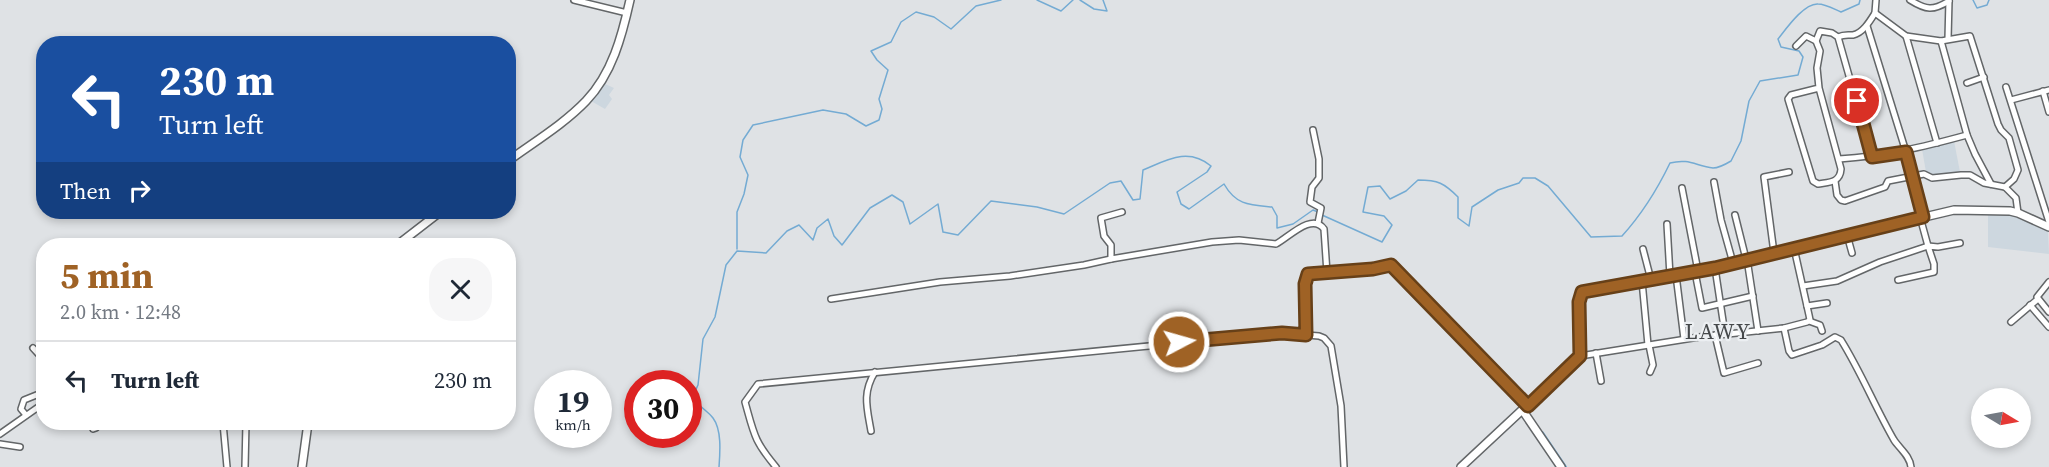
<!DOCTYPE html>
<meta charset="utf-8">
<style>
body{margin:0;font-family:"Source Serif 4",serif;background:#f6f6f7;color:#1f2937;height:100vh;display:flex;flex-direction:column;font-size:22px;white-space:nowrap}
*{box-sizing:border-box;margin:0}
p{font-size:20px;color:#747a83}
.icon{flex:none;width:33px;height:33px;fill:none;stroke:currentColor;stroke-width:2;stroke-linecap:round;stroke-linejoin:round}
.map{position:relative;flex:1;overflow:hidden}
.details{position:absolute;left:36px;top:238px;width:480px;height:192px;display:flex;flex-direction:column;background:#fff;border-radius:24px;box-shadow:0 3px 9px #0003}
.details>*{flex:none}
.banner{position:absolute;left:36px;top:36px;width:480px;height:183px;border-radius:24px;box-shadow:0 3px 9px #0003;background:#1a4fa0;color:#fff;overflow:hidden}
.needle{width:39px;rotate:100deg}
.controls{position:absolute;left:1971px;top:388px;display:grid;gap:12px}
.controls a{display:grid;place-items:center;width:60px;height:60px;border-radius:50%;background:#fff;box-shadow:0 3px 9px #0003;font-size:30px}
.speed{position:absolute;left:534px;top:370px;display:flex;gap:12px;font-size:30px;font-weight:700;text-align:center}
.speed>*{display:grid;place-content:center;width:78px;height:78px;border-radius:50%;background:#fff;box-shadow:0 3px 9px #0003;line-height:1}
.speed small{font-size:15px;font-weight:400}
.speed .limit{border:9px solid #d22;background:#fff;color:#111}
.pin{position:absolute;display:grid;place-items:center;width:51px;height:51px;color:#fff;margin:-26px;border:3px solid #fff;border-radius:50%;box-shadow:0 2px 6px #0007}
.me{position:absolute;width:66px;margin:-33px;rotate:84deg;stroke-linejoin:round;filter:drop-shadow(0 0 4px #0008)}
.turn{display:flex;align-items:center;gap:21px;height:126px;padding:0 24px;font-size:27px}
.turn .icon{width:78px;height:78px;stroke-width:2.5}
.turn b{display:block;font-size:42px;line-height:51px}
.then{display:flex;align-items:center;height:57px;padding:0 24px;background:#0003;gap:12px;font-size:22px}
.round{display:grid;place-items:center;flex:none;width:63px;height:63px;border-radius:24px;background:#f6f6f7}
.head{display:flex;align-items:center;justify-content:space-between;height:102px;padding:0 24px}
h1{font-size:36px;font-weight:700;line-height:45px;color:#9f6225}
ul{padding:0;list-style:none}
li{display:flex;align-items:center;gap:18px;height:78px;padding:0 24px;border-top:2px solid #e0e1e3}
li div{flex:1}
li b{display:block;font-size:22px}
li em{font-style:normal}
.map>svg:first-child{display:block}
</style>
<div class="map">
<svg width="2049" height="467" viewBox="0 0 2049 467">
<rect width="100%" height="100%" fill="#dfe2e5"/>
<g fill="#cdd7df">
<polygon points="603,83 614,88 609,95 612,99 605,109 591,101"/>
<polygon points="1954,141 1960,172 1935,175 1926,172 1922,149"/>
<polygon points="1988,212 2019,214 2048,231 2049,254 1988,247"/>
</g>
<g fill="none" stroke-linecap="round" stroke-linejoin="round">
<g stroke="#74abd3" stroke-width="1.5">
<polyline points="1037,0 1061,11 1073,0"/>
<polyline points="1080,0 1094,9 1107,11 1103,0"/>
<polyline points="1973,0 1977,8 1987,5 1989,0"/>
<path d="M1322,215L1382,242L1392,225L1384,216L1363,212L1368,187L1380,186L1390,199L1406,191L1418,180C1438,180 1444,183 1458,197V218L1469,226L1472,207L1498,190L1519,183L1523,178H1535L1548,186L1591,237L1622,236C1642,214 1657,190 1670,163C1689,158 1696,166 1713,168C1718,168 1726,164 1731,161L1741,141L1749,101L1760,81L1798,75L1803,57L1799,51L1781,47L1778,39C1786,29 1804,3 1818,4C1825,4 1834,9 1841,12L1859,4L1860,0"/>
<polyline points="737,249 737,212 744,194 748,175 740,157 743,140 753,125 823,110 846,114 866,126 879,120 882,109 879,99 888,70 877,60 871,51 891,42 901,22 916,12 934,17 951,29 976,6 1001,0"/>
<path d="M719,467C720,453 722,430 713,418C706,409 699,408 693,396L698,385L703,339L715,317L726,265L737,251L766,253L787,231L799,225L813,240L817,228L828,219L834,236L842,245L870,208L892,195L903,202L910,224L938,204L943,232L958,235L991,201L1037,207L1064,214L1110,183L1121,181L1133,200L1140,199L1143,170C1167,160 1188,147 1211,166L1207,172L1177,192L1181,204L1189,209L1224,184C1236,205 1249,205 1272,207L1277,216V228L1293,224L1313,210L1318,212"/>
</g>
<polyline stroke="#74abd3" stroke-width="4" points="1542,433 1565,467"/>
<defs>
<g id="minor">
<polyline points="574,0 627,13"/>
<path d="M1910,0C1926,10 1933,11 1949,1"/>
<polyline points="1875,13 1876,0"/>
<polyline points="1867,26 1906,152 1923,217"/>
<polyline points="1906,36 1937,143"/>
<path d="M1838,37C1844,34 1847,35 1853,35C1863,33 1870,21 1875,13L1906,36L1941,41L1970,36L1998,124L2001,130L2009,138L2018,170L2014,179L2005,187"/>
<polyline points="1948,39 1949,0"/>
<polyline points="1816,41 1820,31 1832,33 1838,37 1872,157"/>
<polyline points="1941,41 1967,135 1975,154 1991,184"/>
<path d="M1796,46L1806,36L1816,41L1820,51L1817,68L1819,88L1841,169C1840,183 1829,182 1818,184L1813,181L1788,99L1791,95L1819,88"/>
<polyline points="1967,83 1984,77"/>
<polyline points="2006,87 2049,222"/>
<polyline points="2043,91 2049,112"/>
<polyline points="2011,100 2049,90"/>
<polyline points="1313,130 1319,159 1319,178 1312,187 1310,202 1321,208 1318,223"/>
<path d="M1839,159C1886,156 1923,147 1967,135"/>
<polyline points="1835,181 1837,195 1841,200 1845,201 1885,187 1888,181 1924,174 1932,178 1961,175 1970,175 1984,183 2005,187 2016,198 2018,213"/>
<polyline points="1714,182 1721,220 1733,263"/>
<polyline points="1682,188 1698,271"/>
<polyline points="1735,215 1746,259"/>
<polyline points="1667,224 1670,276"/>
<polyline points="1847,235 1852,253"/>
<polyline points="1643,249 1651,280"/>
<polyline points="1774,253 1764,177 1789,172"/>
<polyline points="1111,259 1111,245 1104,236 1101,218 1122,212"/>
<polyline points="1747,259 1758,331"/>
<polyline points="1715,268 1725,334"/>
<polyline points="1695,272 1702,308 1753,296"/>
<polyline points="1676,275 1684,339"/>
<polyline points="1898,280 1934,272 1934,264 1928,246 1938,247 1960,243"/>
<polyline points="1642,281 1648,345"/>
<polyline points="2049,282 2037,297 2049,312"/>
<polyline points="1803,286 1837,281 1880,262 1928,246 1920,217"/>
<path d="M831,299L940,282L1010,276L1084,265L1111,259L1212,242L1239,240L1276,244C1288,238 1312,212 1324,229L1327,273"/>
<polyline points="2030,305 2049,327"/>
<polyline points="1807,306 1827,303"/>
<polyline points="1809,321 1820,325 1822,331"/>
<polyline points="2011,322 2038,299"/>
<path d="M1784,328L1789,351L1792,355L1822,345L1835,337L1841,340C1861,372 1875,407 1894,440C1900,449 1910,456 1911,467"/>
<polyline points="1306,335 1305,284 1308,274 1373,269 1391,265 1528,406"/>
<polyline points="1715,335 1724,373 1758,363"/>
<polyline points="1649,345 1653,365 1650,372"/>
<polyline points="33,348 44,360"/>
<polyline points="1596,353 1601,381"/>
<polyline points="1580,356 1699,337 1784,328 1807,322 1810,320 1809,315 1794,248"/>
<polyline points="26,415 21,409 24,400 44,392"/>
<polyline points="223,423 227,467"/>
<polyline points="93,429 96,428 97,423"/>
<path d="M871,431C867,408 862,393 875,372"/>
<polyline points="0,434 44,403"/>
<polyline points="0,444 20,447"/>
<polyline points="245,467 246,423"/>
<path d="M776,467C754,441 754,434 745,402L758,384L1282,333L1319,336L1324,338L1331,346L1341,406L1344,467"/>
</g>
<g id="major">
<path d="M508,161C534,142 564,124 586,101C612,74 622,36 630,0"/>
<polyline points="396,246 440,212"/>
<polyline points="1523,411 1561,467"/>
<polyline points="302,467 308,423"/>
<polyline points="1461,467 1579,357 1579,302 1580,294 1584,291 1715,268 1747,259 1954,210 2010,211 2018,213 2049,227"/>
</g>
</defs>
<use href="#minor" stroke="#636668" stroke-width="8"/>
<use href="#major" stroke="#636668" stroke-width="10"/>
<use href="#minor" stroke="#fff" stroke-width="5"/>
<use href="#major" stroke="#fff" stroke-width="7"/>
</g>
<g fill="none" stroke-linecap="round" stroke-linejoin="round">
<defs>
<polyline id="route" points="1179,342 1282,333 1306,335 1305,284 1308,274 1373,269 1391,265 1528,406 1580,356 1579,302 1582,292 1715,268 1923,217 1906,152 1872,157 1857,101"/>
</defs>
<use href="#route" stroke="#674018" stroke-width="15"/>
<use href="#route" stroke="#9f6225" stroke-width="10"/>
</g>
<g text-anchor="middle" stroke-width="4.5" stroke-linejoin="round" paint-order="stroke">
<g font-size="22" letter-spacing="1.5" fill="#46494b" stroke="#eceff2">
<text x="1718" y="339">LAWY</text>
</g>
</g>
</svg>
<div class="controls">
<a><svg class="needle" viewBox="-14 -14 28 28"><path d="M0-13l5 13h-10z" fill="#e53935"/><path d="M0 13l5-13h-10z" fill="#747a83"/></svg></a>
</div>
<div class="speed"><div>19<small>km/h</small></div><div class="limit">30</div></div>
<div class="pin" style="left:1857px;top:101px;background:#d93025"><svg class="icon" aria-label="arrive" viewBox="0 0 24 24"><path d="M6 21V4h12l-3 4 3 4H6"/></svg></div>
<svg class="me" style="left:1179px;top:342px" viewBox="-20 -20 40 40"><circle r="17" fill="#9f6225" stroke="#fff" stroke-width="3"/><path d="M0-11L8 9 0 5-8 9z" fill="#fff"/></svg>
<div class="banner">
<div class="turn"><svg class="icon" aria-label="left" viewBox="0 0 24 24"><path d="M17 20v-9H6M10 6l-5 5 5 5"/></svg><div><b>230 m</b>Turn left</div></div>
<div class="then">Then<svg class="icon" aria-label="right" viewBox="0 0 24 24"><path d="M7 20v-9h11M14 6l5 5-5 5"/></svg></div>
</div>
<section class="details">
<div class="head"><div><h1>5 min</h1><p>2.0 km · 12:48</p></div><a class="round"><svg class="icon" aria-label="close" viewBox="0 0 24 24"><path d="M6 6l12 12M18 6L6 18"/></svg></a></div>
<ul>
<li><svg class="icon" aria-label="left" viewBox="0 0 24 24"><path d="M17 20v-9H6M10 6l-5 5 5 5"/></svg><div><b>Turn left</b></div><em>230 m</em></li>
</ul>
</section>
</div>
